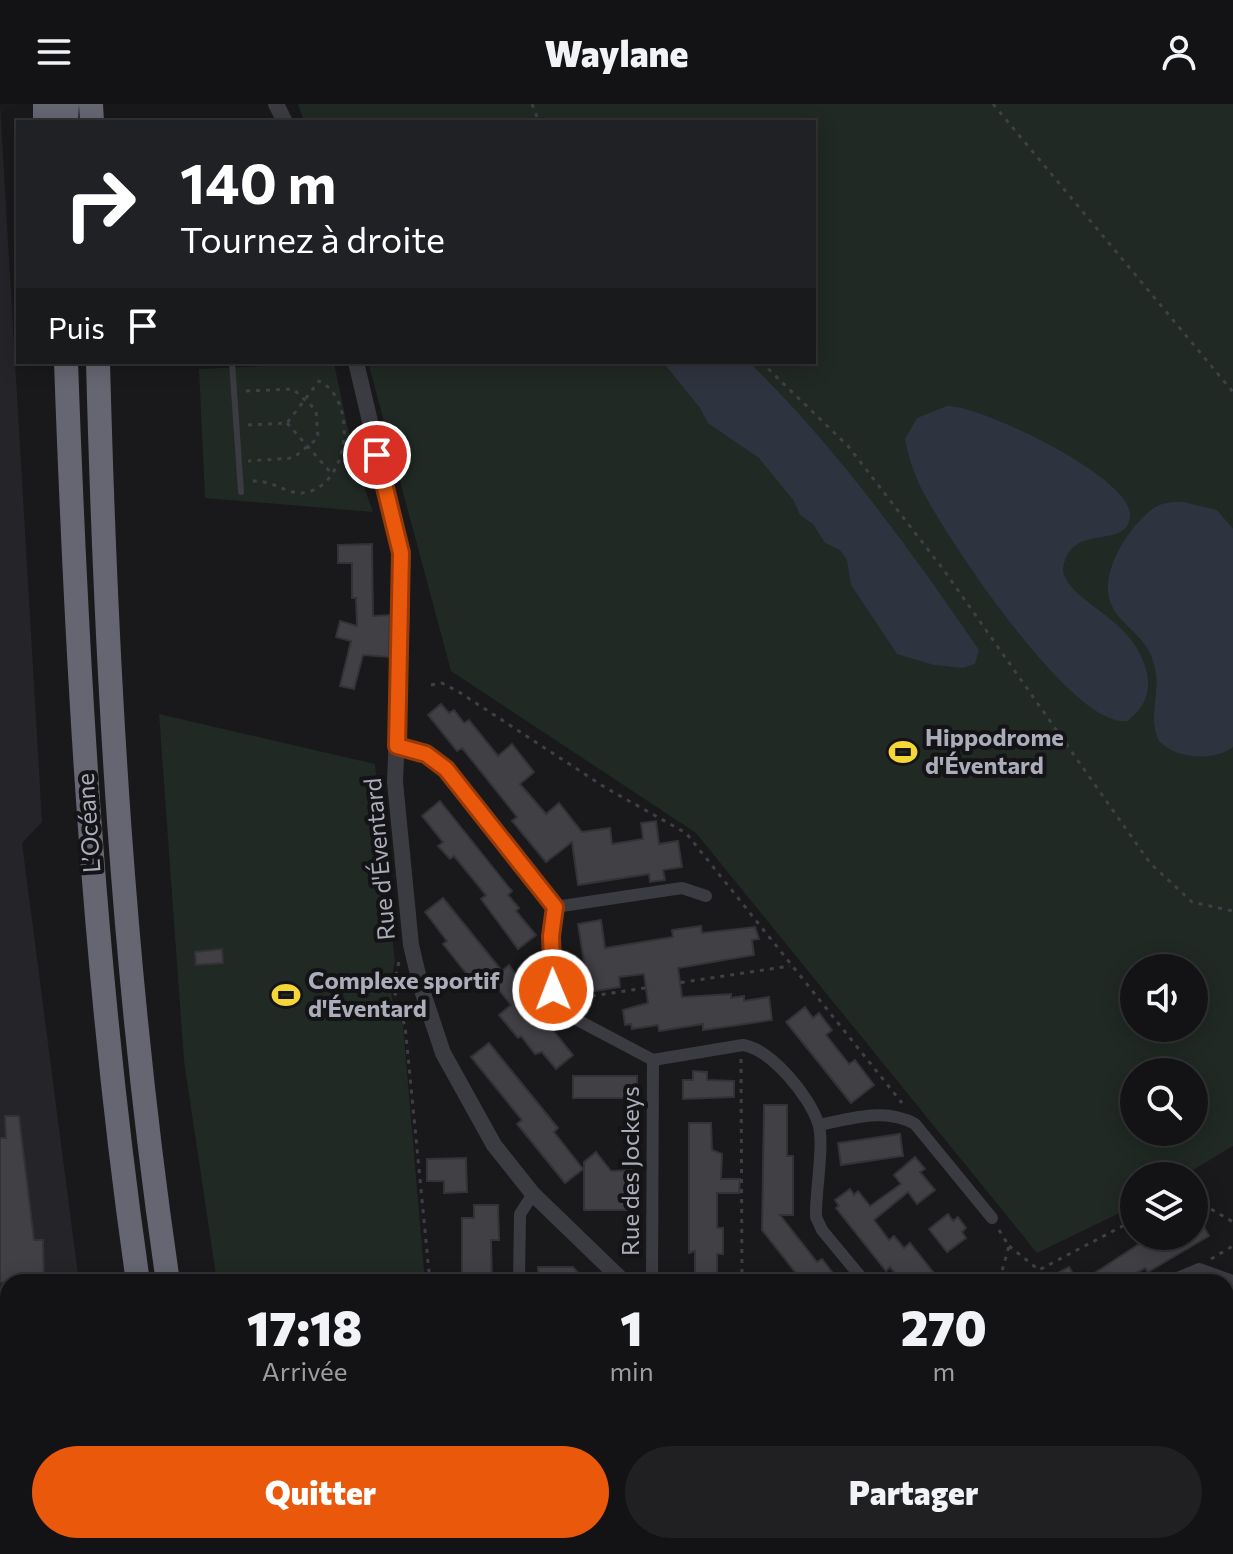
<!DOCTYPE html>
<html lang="fr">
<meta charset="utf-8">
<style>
body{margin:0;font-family:Commissioner,sans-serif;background:#202022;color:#f1f3f6;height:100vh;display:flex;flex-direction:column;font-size:30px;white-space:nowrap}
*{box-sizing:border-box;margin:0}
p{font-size:26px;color:#9d9ea0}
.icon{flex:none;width:44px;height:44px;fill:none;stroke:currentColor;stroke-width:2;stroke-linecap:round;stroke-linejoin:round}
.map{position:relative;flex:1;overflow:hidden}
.sheet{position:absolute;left:0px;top:1170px;width:1234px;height:280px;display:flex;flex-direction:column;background:#131214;border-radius:24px 24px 0 0;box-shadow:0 4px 20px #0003,0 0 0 2px #323234}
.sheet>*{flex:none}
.guide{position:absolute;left:16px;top:16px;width:800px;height:244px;border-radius:0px;box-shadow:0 4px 20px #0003,0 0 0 2px #323234;background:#202124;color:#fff;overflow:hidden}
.buttons{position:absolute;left:1120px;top:850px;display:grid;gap:16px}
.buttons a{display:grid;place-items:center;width:88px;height:88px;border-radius:50%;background:#131214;box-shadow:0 4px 20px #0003,0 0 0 2px #323234;font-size:40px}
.pin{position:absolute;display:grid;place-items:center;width:68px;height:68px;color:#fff;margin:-34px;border:4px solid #fff;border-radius:50%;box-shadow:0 2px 8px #0007}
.me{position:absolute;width:88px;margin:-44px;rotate:359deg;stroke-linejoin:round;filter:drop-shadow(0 0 6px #0008)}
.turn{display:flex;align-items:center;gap:28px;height:168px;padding:0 32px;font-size:36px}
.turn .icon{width:104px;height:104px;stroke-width:2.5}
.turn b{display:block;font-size:56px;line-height:68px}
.then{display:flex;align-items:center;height:76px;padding:0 32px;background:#0003;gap:16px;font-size:30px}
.eta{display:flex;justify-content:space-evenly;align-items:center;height:136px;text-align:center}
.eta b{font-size:48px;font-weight:800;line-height:56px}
.cta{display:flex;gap:16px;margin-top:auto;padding:16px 32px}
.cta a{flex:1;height:92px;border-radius:48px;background:#ea580c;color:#fff;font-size:32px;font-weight:800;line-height:92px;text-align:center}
.cta a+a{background:#202022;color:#f1f3f6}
header{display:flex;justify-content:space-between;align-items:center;height:104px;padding:0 32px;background:#131214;font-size:36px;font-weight:800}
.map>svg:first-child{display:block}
</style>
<header><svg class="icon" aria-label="menu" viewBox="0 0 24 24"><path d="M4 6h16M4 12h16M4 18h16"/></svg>Waylane<svg class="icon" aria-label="person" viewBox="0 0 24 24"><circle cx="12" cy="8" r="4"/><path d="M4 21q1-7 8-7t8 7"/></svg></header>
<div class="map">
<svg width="1233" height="1450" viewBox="0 0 1233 1450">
<rect width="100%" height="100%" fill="#19181b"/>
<polygon fill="#252428" points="0,0 42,718 22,739 79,1178 8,1178 8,1442 106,1442 106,1450 0,1450"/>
<g fill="#202923" fill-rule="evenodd">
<path d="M298,0H1233V1042L1183,1072H1134V1102L1037,1149L696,729L451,567L368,258H814V18H304ZM1134,864H1194V924H1134ZM1134,968H1194V1028H1134Z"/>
<polygon points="334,259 354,354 373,408 205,394 199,265"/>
<path d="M159,610L375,660L395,858C389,881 389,900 403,921L425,1178H217L184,957Z"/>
<polygon points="254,1442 544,1442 534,1450 257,1450"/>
</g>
<g fill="#2e343f">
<path d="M663,258H749L758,267C842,351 912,448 979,546L975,560L963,564L934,561L897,550L851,481L847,456L840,446L825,439L813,420L800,411L794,397L759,354L708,319L700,304Z"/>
<path d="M947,302C981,301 1132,374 1130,411C1128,449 1068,415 1063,467C1070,500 1135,513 1147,569C1151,589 1144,605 1127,617C1072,625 944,430 920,382C913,367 908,351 905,335L917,314Z"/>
<path d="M1183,398L1217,406L1233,425V643C1213,658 1176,655 1159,637C1147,612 1161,590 1155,564C1148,530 1122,525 1111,500C1098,470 1129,421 1154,404C1163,398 1173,398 1183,398Z"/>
</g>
<g fill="#404045" stroke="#333237" stroke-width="2">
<polygon points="372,440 373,512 390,511 389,553 363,551 354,585 340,582 351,537 336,533 340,517 357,522 356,494 352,494 352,459 338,459 338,441"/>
<polygon points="441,600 449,609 454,606 464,619 469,616 498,652 512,640 534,668 520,680 546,710 559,699 582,728 610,724 612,740 643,735 641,719 656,717 659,740 678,737 682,763 663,766 665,776 650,778 649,770 578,781 572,738 546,758 512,717 517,713 502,694 462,644 457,647 428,611"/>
<polygon points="440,697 507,781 512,787 508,791 519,804 516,807 536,831 518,845 481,795 486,791 454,752 450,755 438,742 443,738 422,712"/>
<polygon points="443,794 502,867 509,861 539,902 536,905 573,951 556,965 542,948 535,950 521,932 518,934 499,911 511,901 491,876 479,885 443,840 447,837 425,808"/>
<polygon points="601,816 605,844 673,833 672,826 701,822 702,829 755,823 759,835 752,836 754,851 678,864 682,893 731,890 731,894 744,892 744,897 769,893 772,916 703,926 703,920 659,927 658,921 632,925 631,920 625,921 623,906 648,899 644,870 619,873 620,883 589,888 578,820"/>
<polygon points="222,845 223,859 196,861 195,848"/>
<polygon points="805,903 813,914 819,909 832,926 826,931 849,960 855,956 874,981 851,999 786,918"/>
<polygon points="489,939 558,1024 554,1028 583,1065 565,1079 517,1020 522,1016 471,953"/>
<polygon points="693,967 707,968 707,976 734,977 734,993 683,995 683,976 693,976"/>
<rect x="573" y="972" width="64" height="22"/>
<polygon points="764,1001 787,1001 787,1052 793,1052 793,1111 780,1111 817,1158 822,1155 840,1178 803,1178 762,1126"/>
<polygon points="5,1012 19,1012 34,1136 43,1136 44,1178 0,1178 0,1034 6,1034"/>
<polygon points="689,1019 711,1019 712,1046 722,1050 721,1075 740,1075 739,1089 717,1089 717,1124 723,1124 723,1150 717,1150 717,1178 695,1178 695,1147 689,1149"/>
<polygon points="900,1030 903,1052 841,1061 838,1039"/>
<polygon points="596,1048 611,1067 636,1066 637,1106 584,1106 584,1058"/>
<polygon points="915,1053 925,1065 920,1068 935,1086 917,1100 908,1088 874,1116 889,1136 894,1132 904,1144 910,1139 941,1178 902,1178 890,1163 886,1167 836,1104 839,1102 835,1096 850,1085 854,1091 858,1087 870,1102 901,1080 894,1071"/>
<polygon points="466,1054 467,1088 444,1089 444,1077 427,1077 427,1055"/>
<polygon points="474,1101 498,1101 499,1136 491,1136 492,1178 469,1178 469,1172 462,1172 462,1114 474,1114"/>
<polygon points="1194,1106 1209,1132 1148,1168 1145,1164 1121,1178 1081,1178 1142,1138 1166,1144 1159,1132 1194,1132"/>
<polygon points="948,1110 953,1117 958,1113 966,1124 962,1128 966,1134 947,1148 929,1125"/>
<polygon points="538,1163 573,1163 586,1178 539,1178"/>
<polygon points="1069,1163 1078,1178 1063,1178 1058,1169"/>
</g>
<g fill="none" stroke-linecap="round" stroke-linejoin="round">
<g stroke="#3f4047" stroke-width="3" stroke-dasharray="4 6" stroke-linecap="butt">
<polyline points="532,0 539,18"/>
<polyline points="993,0 1233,288"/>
<polyline points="761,258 848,342 943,465 1150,759 1192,798 1233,807"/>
<polyline points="246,287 293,285 316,306 318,334 293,354 248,357"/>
<polyline points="287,319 332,370"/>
<path d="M248,321L287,319L319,277C357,295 350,374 311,387C289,395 278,376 252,377"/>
<polyline points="431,581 442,579 459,588 606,684 686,729 902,999"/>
<path d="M399,858C392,883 394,899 405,921L430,1178"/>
<polyline points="572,895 790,862"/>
<polyline points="741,955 742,1178"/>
<polyline points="1194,1095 1233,1118"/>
<polyline points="999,1126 1009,1142 999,1178"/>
<polyline points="1009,1142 1039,1166 1134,1116"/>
<polyline points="1211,1155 1233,1142"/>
<polyline points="1226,1251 1233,1247"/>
<polyline points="1226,1421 1233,1417"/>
<polyline points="1181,1448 1190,1442"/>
</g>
<g stroke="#3b3b42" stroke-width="6">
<polyline points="232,258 241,388"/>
<polyline points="509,1442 515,1450"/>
<polyline points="461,1450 477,1442"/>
</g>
<g stroke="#3b3b42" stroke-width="12">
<path d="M397,642L426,650L446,665L555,803C551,831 544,890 566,910L653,956L743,941C771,945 810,993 818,1019C825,1039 815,1089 816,1113L822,1126L865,1178"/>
<polyline points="555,803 682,784 706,792"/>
<path d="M819,1021C851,1015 885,1003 915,1020L992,1114"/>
<polyline points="519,1178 520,1110 533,1090"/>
<polyline points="652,1178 653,956"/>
<polyline points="1168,1178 1199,1165 1233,1177"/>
<polyline points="1226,1337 1233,1333"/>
<polyline points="741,1442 747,1450"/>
<polyline points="523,1450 538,1442"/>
<polyline points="814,1450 828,1442"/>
<polyline points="925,1450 938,1442"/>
</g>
<g stroke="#3b3b42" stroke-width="16">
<polyline points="276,0 285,18"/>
<polyline points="356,258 401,449 402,507 395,678 411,841 421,883 443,949 494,1041 533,1090 624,1178"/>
<polyline points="863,1442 874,1450"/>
</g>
<g stroke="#656671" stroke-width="24">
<polyline points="45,0 45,18"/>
<polyline points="91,0 92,18"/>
<polyline points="66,18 67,0"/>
<path d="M66,258C77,566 94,873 138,1178"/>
<path d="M98,258C106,565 123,873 168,1178"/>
<polyline points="182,1442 184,1450"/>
<polyline points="212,1442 214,1450"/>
</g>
</g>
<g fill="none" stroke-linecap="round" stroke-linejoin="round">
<defs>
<polyline id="route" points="377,351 401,449 397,642 426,650 446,665 555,803 551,832 553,886"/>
</defs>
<use href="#route" stroke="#983908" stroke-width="20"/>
<use href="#route" stroke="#ea580c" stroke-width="14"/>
</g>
<defs>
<symbol id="stadium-bare" viewBox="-9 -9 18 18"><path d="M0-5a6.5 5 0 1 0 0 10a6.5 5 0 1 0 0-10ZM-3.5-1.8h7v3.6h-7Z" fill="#f4d637" stroke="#141316" stroke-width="2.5" paint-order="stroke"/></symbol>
</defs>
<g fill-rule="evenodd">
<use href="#stadium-bare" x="883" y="628" width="40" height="40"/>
<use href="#stadium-bare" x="266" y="871" width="40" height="40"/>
</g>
<g text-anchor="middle" stroke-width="8" stroke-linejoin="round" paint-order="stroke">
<g font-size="24" font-weight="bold" fill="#abadba" stroke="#141316" text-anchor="start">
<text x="925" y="642">Hippodrome<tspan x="925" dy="28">d'Éventard</tspan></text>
<text x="308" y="885">Complexe sportif<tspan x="308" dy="28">d'Éventard</tspan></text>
</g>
<g font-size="24" fill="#abadba" stroke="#141316">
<text transform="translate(89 719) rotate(-94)" y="8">L’Océane</text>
<text transform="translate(380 755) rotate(-95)" y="8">Rue d'Éventard</text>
<text transform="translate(631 1067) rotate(-90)" y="8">Rue des Jockeys</text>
</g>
</g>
</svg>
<div class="buttons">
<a><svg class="icon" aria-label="sound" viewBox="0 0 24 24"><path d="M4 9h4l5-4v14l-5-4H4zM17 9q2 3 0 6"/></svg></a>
<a><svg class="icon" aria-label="search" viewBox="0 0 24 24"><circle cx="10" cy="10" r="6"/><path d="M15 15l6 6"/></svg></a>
<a><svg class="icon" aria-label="layers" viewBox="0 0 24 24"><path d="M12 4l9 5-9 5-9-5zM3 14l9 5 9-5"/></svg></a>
</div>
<div class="pin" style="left:377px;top:351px;background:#d93025"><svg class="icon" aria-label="arrive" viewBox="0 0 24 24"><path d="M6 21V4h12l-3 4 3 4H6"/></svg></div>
<svg class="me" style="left:553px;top:886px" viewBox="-20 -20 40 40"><circle r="17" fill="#ea580c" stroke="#fff" stroke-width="3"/><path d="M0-11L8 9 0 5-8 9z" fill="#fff"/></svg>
<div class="guide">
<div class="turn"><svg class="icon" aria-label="right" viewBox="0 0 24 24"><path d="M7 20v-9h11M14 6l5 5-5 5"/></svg><div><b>140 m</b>Tournez à droite</div></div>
<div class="then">Puis<svg class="icon" aria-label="arrive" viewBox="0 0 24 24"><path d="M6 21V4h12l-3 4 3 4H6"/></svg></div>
</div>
<section class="sheet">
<div class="eta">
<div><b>17:18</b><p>Arrivée</p></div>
<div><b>1</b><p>min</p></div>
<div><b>270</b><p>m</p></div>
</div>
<div class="cta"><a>Quitter</a><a>Partager</a></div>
</section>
</div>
